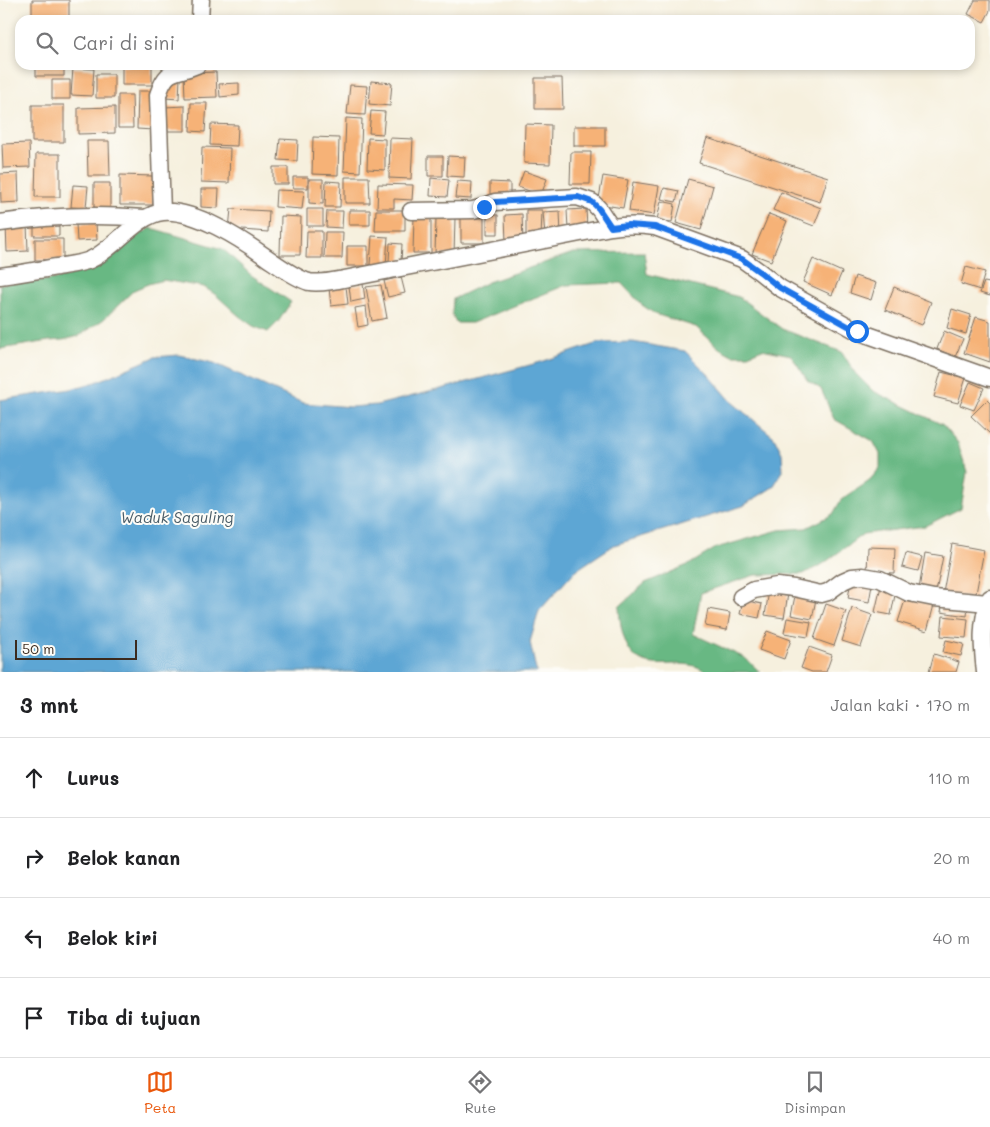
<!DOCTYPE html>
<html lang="id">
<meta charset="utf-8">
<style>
:root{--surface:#fff;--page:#f2f2f2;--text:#202124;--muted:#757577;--line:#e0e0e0;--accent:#ea580c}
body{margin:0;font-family:Mali,sans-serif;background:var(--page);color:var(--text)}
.scale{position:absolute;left:15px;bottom:12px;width:122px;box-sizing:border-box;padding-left:5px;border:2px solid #3b2a1e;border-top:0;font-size:14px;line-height:18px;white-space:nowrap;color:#3b2a1e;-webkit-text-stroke:4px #fdfcf7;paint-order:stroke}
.stop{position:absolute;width:15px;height:15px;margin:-11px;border:4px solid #1a73e8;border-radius:50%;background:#fff}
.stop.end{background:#1a73e8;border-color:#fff;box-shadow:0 1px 5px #0008}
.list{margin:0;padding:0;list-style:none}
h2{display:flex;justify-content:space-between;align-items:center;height:65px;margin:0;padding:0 20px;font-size:21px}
h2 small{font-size:16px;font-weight:400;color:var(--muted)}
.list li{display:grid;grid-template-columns:32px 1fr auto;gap:15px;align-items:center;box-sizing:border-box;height:80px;padding:0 20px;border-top:1px solid var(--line)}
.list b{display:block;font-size:19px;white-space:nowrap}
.list em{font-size:16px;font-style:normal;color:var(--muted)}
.icon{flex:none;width:28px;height:28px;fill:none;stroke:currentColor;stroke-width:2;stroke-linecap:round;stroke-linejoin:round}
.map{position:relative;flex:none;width:990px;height:672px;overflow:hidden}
.search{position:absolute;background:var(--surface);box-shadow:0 2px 8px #0003;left:15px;right:15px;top:15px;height:55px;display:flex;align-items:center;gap:12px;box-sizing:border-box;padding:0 18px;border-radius:15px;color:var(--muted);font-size:19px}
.sheet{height:385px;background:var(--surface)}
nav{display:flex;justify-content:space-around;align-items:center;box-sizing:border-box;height:70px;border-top:1px solid var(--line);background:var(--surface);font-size:14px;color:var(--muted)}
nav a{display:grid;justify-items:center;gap:2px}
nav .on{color:var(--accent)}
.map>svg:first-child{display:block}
.forest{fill:#68b883;stroke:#527150}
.water{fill:#5da6d4;stroke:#4c6879}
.building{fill:#f6b277}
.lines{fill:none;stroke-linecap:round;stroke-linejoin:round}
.street-casing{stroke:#7c6f61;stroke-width:19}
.street{stroke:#fff;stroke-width:16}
.route{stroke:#1a73e8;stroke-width:6}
.labels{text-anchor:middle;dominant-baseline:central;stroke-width:4;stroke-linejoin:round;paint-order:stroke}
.water-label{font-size:15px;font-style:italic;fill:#495c67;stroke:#fdfcf7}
</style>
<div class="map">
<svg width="990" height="672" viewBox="0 0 990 672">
<rect width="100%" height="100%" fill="#fdfcf7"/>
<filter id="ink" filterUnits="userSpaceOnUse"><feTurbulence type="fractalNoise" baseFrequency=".02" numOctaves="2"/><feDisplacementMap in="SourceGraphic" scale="10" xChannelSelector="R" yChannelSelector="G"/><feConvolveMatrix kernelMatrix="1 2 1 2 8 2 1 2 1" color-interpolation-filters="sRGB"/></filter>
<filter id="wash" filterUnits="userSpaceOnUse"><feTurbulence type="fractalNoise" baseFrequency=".0096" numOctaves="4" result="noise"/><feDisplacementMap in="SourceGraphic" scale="20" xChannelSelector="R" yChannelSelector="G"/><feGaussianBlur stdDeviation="1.12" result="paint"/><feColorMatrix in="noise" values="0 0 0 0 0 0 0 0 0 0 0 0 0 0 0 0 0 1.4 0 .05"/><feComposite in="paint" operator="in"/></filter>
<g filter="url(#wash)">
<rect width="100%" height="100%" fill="#f6f0de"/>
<path class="forest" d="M151,228L223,249L251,275L291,302L278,322L268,332L253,326L239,316L216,295L204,287L163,280L148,284L134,290L104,319L79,336L63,340L49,341L0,349V284C25,282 50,282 74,274C95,267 113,252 131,240C137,236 144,232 151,228Z
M644,252L647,274L739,297L782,329L842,352L855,373L873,391L943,425L958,443L967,472L961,508L925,526L863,534L823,564L803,574L755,575L701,593L693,634L745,658L760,672H706C698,665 687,664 677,664C666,664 653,666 642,661C624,654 620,625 619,607L645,583L690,564L716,548L779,530L806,528L820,521L833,514L841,500L868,482L880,468V454L873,441L834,419L821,389L808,381L791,355L762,349L748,355H732L719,348L696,327L655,314L642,305L621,283L566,285L472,323H456L452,314L453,299L488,282L573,253Z"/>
<path class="water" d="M633,342L685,351L708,374L733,403L774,437L782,453L783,471L773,487L743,506L614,545L575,571L539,611L530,642L536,670L538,672H0V400L71,389L96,382L155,357L179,355L214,363L303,403L351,407L377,405L445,388L541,362L598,343Z"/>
<g id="blocks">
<path class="building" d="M32,0H69V17H32Z
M975,0H990V11L984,22L968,14Z
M36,65H64V76H36Z
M122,66H152V85H122Z
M73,68L94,69L92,96L71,95Z
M216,72L217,97L185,98L184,73Z
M96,74H114V98H96Z
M166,78H180L179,99L165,98Z
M535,78H562L563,109H535Z
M52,80H70V99H52Z
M371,81L392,83L390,106L369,104Z
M239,83V95L220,97L219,84Z
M350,85L367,86L365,115L347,114Z
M138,91H154L153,130L137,129Z
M118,95H132L133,128H118Z
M191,103H207L205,132L190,131Z
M32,105H64V142H32Z
M185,106V131H165L164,107Z
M115,107V133L78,134V108Z
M371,111L385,112L383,134L369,133Z
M346,118L362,119L360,172L344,171Z
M211,124L238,125L237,146L210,145Z
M525,124L551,125L550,164L524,163Z
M574,126H605V146H574Z
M313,137L339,138L338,175L312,174Z
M368,138L385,139V170L367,169Z
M390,138L413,139L411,179L389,178Z
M707,138L828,177L820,202L699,163Z
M280,139L298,140L297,161L278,160Z
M87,141H109L110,176H88Z
M29,143L30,167L3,168L2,144Z
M202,147L230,148L229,183L201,182Z
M571,152H591L590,184H570Z
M36,154H60V197H35Z
M428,156H443V176H428Z
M448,156L465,157L464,177L447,176Z
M273,167H288V184H273Z
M524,171L547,179L541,195L518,187Z
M18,173L19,202L1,203L0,174Z
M120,175L153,176V205H120Z
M603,176L628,180L623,208L598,204Z
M293,177H308V188H293Z
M345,177H369L370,203H345Z
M431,178L449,180L447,197L430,196Z
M309,179H323V204L309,203Z
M688,179L713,186L701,230L676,223Z
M326,181L341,182L340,207H325Z
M457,181L472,182L471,199L455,198Z
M490,182L510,183V199L490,198Z
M633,182L659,186L654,215L629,211Z
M94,183H110V211H94Z
M378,184L413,185L412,200L394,199V208H377Z
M73,185L88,186L86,208L71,207Z
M664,188L679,191L676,202L661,199Z
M201,189H219L218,208L201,207Z
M276,190L304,191L302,209L275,207Z
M781,192L821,208L814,226L773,210Z
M661,201L675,204L672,222L657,220Z
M231,209L269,211L268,232L229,229Z
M307,209H323V226H307Z
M586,209L587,228L568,229L567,210Z
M349,210H370V225H349Z
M376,210H405V231H375Z
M526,210H542L541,239H526Z
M327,211H343L342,228L326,227Z
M560,211L561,235L545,236L543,212Z
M522,214L523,242L506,243L505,215Z
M769,214L787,221L771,261L752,254Z
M487,215H498V234H487Z
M281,216L301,217L300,255H280Z
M414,216H431V253H413Z
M436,218H455L454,255H435Z
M461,218H484V243H461Z
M34,222H59V236H34Z
M96,223L97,240L77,241L76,224Z
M27,224L28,251L7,252L6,225Z
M307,231H322V258H306Z
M325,232H343L342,258H324Z
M372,236L388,237L386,266L370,265Z
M35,239H63V260H35Z
M390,243L402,244L401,262L389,261Z
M347,246H368V266H347Z
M813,259L842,272L832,295L803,282Z
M966,267L985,272L980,290L961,284Z
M855,276L876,283L871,300L850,293Z
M401,277L405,293L388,297L384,281Z
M984,282L990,283V296L980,293Z
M363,284L365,299L351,302L349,286Z
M381,285L387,318L372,321L366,287Z
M346,286L348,304L331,306L329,288Z
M894,287L931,302L922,325L885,310Z
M366,306L368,325L358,327L355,308Z
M952,309L971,315L966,334L947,328Z
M976,317L990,321V362L964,353Z
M944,331L963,339L955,357L937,349Z
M941,372L966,378L958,403L934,397Z
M970,382L984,388L974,410L960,405Z
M987,400L990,403V434L971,416Z
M952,544L984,550L975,599L943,593Z
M868,547L895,548L894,573L867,572Z
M906,553L922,557L918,571L902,567Z
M925,553L943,556L936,592L919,589Z
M851,581L872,585L869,602L848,598Z
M881,586L896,590L891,615L875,612Z
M769,591L788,594L784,618L765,615Z
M795,596L816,599L812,619L791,615Z
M906,597L934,605L927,631L898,622Z
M743,600L762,604L759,618L740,614Z
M943,601L968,605L967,616L941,612Z
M826,604L846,611L834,646L814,639Z
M852,608L872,615L861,647L842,641Z
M708,609L730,613L727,630L705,626Z
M943,616L968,619L966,638L941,636Z
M787,618L811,622L808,637L784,633Z
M767,631L791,640L784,659L759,650Z
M946,640L964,644L961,656L943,652Z
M809,647L832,655L826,672H812L801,668Z
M934,654L959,662L956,672H929Z"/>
</g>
</g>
<g filter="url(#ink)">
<use href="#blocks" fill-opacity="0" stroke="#7c6f61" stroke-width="1"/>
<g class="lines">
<g class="street-casing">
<path id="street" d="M200,20L201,0
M411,211L473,210L484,207L495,202L577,197L592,202L599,209L611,227
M162,212L158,95C167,67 174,75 197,65
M0,223C47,216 96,214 144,218
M0,276C19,274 38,270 57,267C67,265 80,264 90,260C115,249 136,215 163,212C194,209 241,239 266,257C278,265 295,278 309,282C319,284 330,281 339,280L611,227C626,225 640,225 655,227L742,259L760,272L780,288L857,331L990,378
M741,597L754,590L777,586L794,588L821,594L828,592L843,581L852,577L863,576L880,579L909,593L934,598L988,603
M985,672C982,645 980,623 990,598"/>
</g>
<use href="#street" class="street"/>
</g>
</g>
<g class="lines" filter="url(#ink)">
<path class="route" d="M484,207L495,202L578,197L592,202L599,209L611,227L628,225L655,227L742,259L760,272L780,288L857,331"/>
</g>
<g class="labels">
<g class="water-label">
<text x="177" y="517">Waduk Saguling</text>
</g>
</g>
</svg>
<div class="scale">50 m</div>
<div class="stop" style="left:857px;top:331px"></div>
<div class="stop end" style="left:484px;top:207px"></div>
<div class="search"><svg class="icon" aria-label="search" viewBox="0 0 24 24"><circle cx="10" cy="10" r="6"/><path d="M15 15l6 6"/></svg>Cari di sini</div>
</div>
<section class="sheet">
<h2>3 mnt<small>Jalan kaki · 170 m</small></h2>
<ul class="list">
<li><svg class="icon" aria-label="ahead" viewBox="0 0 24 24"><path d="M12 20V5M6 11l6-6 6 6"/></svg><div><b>Lurus</b></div><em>110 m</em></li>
<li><svg class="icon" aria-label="right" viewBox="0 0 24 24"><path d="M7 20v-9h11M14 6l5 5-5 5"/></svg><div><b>Belok kanan</b></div><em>20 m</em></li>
<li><svg class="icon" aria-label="left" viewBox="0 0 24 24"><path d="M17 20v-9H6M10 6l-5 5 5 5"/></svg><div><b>Belok kiri</b></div><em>40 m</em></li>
<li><svg class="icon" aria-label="arrive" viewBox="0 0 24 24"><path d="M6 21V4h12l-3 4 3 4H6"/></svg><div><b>Tiba di tujuan</b></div></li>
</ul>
</section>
<nav>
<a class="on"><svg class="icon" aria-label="map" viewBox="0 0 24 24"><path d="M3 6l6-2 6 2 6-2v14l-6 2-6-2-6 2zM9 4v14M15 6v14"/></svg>Peta</a>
<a><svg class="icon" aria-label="directions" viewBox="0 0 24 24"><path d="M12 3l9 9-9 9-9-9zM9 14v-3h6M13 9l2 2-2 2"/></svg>Rute</a>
<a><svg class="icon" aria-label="saved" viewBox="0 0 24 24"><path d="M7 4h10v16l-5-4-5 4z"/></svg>Disimpan</a>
</nav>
